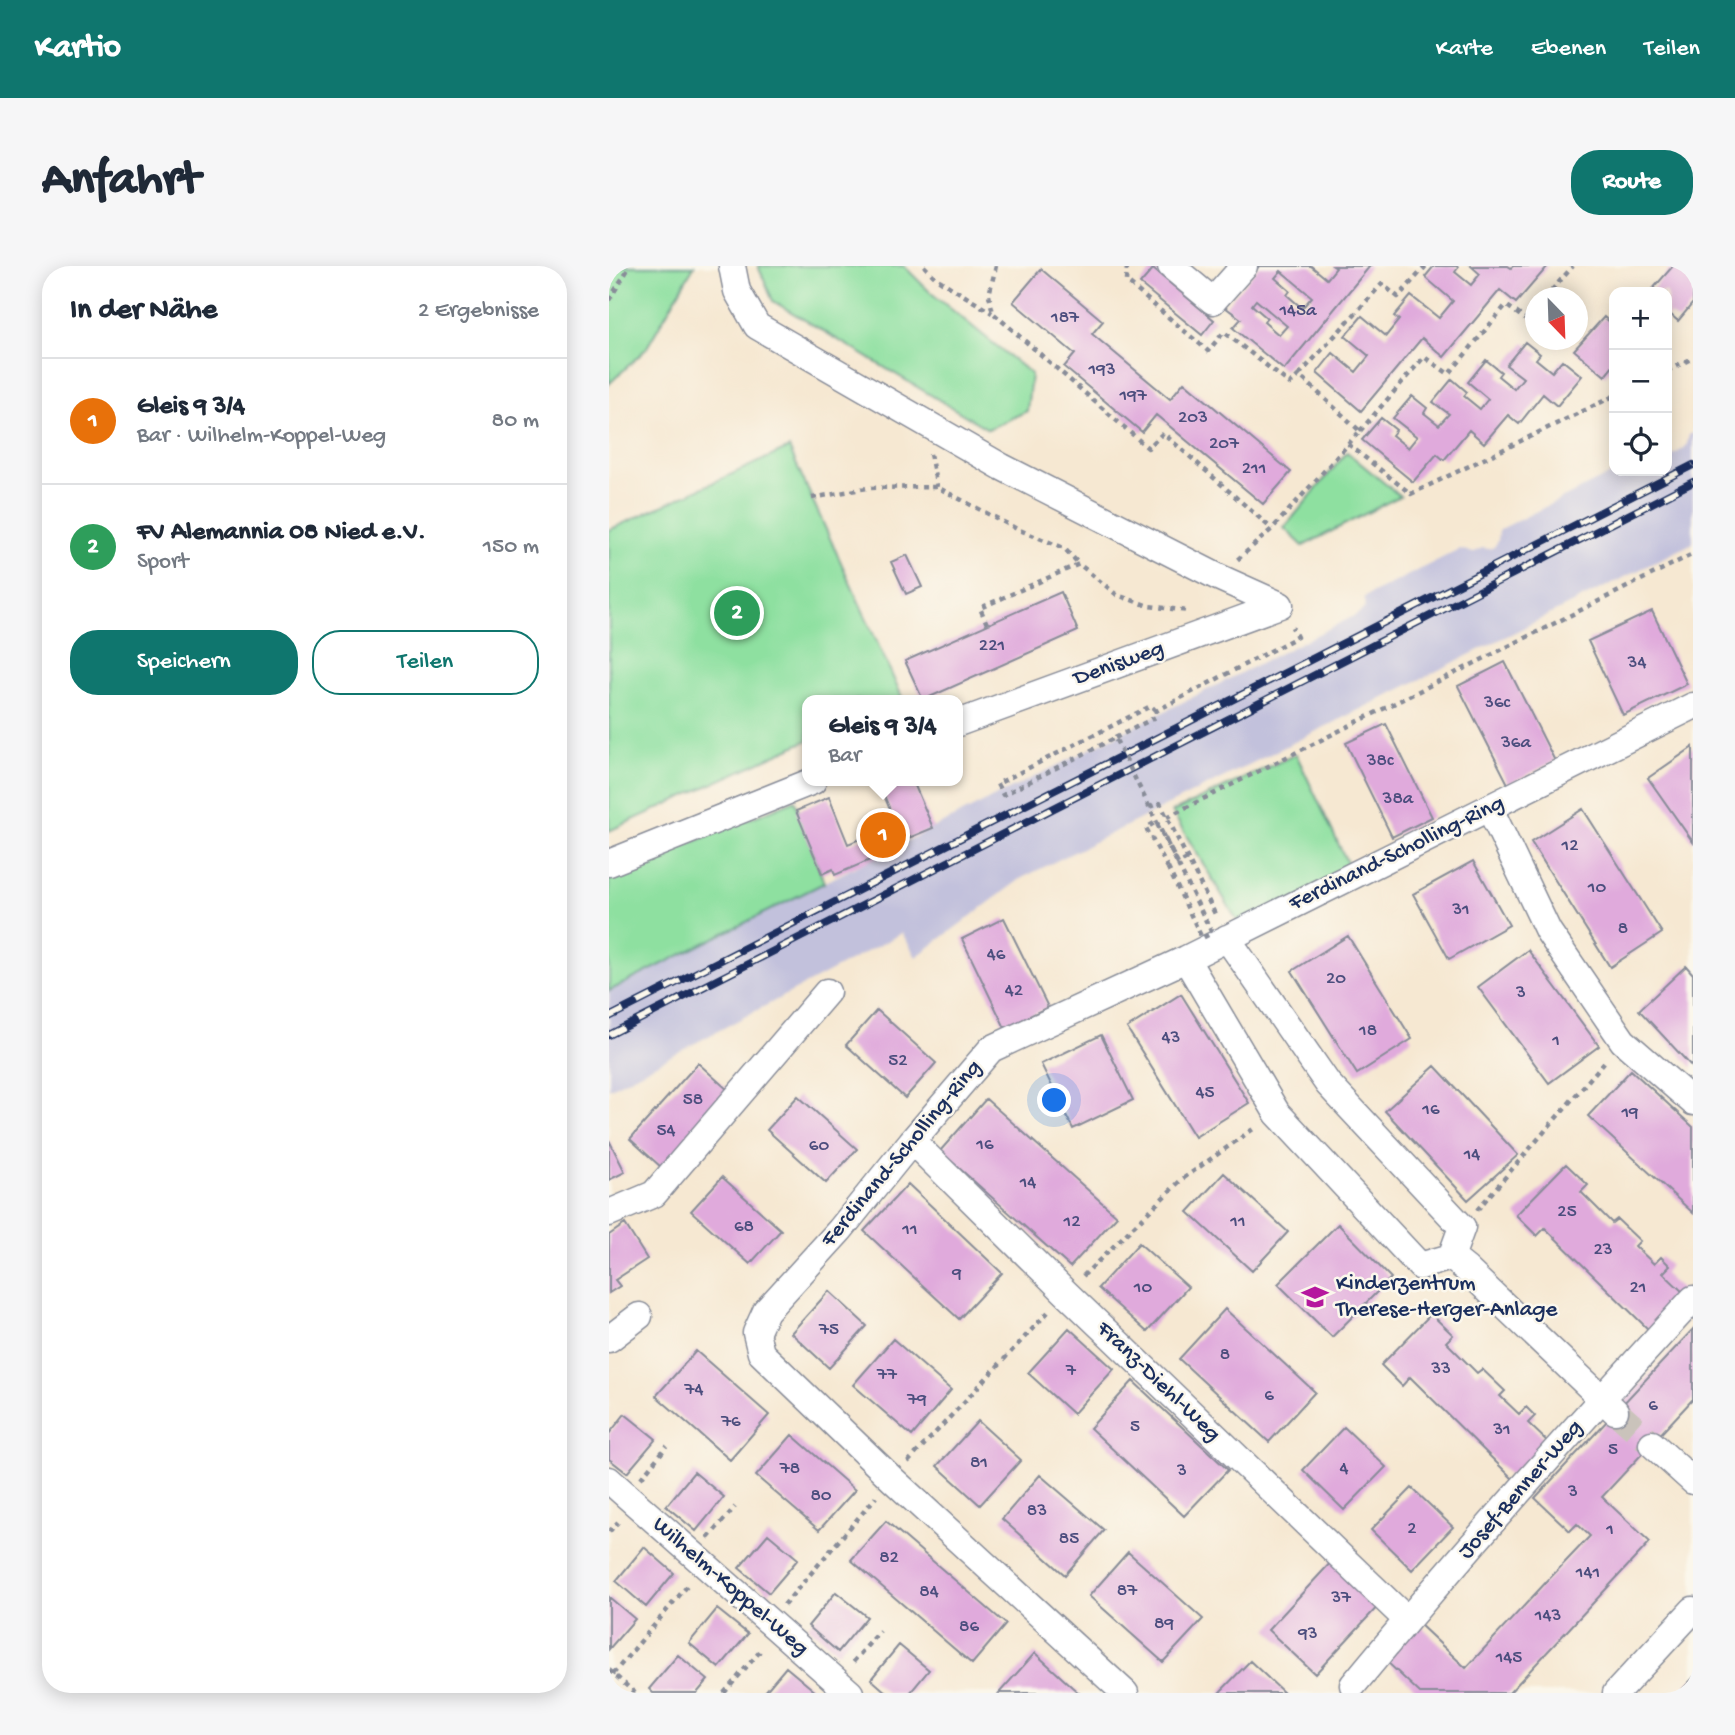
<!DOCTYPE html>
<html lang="de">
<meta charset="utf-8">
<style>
:root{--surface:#fff;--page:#f6f6f7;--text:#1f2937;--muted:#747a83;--line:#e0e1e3;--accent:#0f766e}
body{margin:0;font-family:"Gochi Hand",sans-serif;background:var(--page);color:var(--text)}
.controls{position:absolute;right:21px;top:21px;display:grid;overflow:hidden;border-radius:14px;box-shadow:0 4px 18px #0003}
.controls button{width:63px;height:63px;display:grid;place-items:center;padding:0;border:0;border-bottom:2px solid var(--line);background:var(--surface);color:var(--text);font:35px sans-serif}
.compass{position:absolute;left:916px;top:21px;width:63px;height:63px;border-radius:50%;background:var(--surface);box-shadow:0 4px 18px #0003;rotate:157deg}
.you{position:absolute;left:446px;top:835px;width:24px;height:24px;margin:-18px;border:5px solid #fff;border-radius:50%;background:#1a73e8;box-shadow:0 0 0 10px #1a73e833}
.badge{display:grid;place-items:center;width:46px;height:46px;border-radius:50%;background:var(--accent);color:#fff;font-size:23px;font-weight:700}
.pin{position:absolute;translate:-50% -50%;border:4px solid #fff;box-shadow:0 2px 7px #0006}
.popup{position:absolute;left:193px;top:429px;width:161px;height:91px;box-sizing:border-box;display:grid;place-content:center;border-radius:14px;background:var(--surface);filter:drop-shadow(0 2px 5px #0005);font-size:23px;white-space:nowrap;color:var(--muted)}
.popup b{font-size:26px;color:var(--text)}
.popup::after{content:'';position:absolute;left:50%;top:100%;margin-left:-14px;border:14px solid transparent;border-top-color:var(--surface)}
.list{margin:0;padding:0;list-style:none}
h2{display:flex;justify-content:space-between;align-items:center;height:91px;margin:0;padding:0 28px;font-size:30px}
h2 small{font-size:23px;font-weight:400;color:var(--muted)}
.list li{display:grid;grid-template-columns:46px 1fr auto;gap:21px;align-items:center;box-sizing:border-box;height:126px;padding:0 28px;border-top:2px solid var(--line)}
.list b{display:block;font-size:26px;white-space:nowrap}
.list p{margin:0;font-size:23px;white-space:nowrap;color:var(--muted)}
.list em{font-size:23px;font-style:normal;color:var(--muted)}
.actions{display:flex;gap:14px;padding:21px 28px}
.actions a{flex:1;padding:16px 0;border:2px solid var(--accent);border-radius:28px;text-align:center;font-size:24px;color:var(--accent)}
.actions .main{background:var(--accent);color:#fff}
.icon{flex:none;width:38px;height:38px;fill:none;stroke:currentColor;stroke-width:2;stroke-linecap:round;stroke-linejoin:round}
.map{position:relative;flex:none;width:1084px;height:1427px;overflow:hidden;border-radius:28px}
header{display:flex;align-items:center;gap:42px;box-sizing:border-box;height:98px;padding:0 35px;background:var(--accent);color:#fff}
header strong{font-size:33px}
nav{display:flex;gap:38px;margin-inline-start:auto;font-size:24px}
.intro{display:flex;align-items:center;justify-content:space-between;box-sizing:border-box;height:168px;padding:0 42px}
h1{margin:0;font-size:49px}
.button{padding:18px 32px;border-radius:28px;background:var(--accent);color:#fff;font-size:24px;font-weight:700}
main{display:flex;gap:42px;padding:0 42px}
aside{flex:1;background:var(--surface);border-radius:28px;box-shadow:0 4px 18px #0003}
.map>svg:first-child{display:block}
.industrial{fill:#c2c1dc}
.green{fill:#8ee0a0;stroke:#54887f;stroke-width:2}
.building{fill:#e0aadc;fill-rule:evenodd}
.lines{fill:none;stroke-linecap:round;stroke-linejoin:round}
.minor-tunnel{stroke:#cac3bb;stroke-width:26;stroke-dasharray:26 13;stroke-linecap:butt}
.minor-casing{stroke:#888c98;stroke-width:29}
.path{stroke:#888c98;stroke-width:4.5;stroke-dasharray:5 5;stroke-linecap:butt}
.minor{stroke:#fff;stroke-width:26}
.rail-casing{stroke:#1b2f5e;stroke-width:8}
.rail{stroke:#fbf7ec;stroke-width:5;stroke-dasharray:16;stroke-linecap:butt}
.path-bridge{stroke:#888c98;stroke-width:4.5;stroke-dasharray:5 5;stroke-linecap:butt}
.labels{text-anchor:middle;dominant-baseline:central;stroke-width:5;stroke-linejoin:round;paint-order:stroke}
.number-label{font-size:19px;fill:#4c4e7e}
.street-label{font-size:23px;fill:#1b2f5e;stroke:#fbf7ec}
.poi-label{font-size:23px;fill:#1b2f5e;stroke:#fbf7ec;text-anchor:start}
</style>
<header>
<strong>Kartio</strong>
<nav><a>Karte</a><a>Ebenen</a><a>Teilen</a></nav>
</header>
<div class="intro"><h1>Anfahrt</h1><a class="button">Route</a></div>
<main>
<aside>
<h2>In der Nähe<small>2 Ergebnisse</small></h2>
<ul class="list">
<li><span class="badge" style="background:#e8710a">1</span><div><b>Gleis 9 3/4</b><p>Bar · Wilhelm-Koppel-Weg</p></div><em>80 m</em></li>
<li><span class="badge" style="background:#2e9e5b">2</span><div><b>FV Alemannia 08 Nied e.V.</b><p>Sport</p></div><em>150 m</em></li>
</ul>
<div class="actions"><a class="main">Speichern</a><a>Teilen</a></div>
</aside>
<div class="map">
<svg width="1084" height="1427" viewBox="0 0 1084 1427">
<rect width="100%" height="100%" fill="#fbf7ec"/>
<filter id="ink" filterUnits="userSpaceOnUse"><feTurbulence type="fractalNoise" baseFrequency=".0143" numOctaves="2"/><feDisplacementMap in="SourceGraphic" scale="14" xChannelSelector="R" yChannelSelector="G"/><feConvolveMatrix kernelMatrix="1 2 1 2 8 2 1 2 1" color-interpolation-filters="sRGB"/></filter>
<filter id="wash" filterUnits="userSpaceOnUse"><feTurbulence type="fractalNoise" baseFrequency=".00686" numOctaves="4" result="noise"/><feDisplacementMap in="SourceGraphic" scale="28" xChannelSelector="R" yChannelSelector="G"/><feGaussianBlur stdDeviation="1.57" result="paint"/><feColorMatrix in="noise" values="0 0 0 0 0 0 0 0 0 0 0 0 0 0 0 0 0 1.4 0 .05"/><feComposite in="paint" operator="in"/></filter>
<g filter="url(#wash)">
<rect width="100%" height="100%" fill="#f6e8d2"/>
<path class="industrial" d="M1084,167V277L413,612L307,691L293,667L0,823V725L747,349L755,343L756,338L754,332L851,283L864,287L873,282L880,283L885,281L889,275L890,264L1008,205H1058V192L1071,185L1078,178L1080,169Z"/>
<path class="green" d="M0,0H85L37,83L0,118Z
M149,0H295L321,26L422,108L418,145L379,163L164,35Z
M180,182L293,431L287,434H199V474L0,565V264Z
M738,186L791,230L694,280L675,262Z
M687,488L744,609L634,664L563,546Z
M186,534L215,617L0,725V611Z"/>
<g id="blocks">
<path class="building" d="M650,0H702L718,13L727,2L724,0H761L675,104L624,62L632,53L616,41ZM672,5L703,31L693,42L678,29L681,25L666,12ZM647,34L678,60L670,69L655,56L658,52L643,39Z
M825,0H848L849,2L846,6L862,19L871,8L862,0H899L902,2L904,0H939L907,37L891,24L835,91L813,72L752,145L708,107L724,87L747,106L760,90L736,70L753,50L777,70L790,54L785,50L802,30L830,52L844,35L816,11Z
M1064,0H1084V37L1069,55L1061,48L1058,52V26H1041Z
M432,3L494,55L483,68L561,133L575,116L682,206L654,238L547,149L533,166L455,101L466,88L404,36Z
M544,3L605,54L593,69L531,18Z
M995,51L1002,57L1005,53V99L996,110L965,84Z
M916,76L931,88L927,93L943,106L953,94L973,110L948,140L934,128L910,158L899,149L875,177L860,164L835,194L828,188L804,216L753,174L772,152L787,164L783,169L799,182L808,171L784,152L803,130L818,142L815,147L830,159L840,148L824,136L843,113L858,126L855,130L871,143L879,133L859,116L877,94L892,106L889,110L905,123L914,112L897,99Z
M298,289L313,321L297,328L282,296Z
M452,326L469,365L314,434L296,395Z
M1043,345L1078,418L1014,449L979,375Z
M896,396L946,495L899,518L849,420Z
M777,458L823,551L783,571L737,477Z
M1084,481V576L1039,512Z
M269,515H304L324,562L285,578L287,583L226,609L224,603L213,608L187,545L220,531L239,578L287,558Z
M974,543L1053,667L1001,701L922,576Z
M864,595L900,659L840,693L804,628Z
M395,652L439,741L396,762L353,673Z
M739,670L803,773L748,808L683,705Z
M919,684L990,780L940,817L869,721Z
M1077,700L1084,708V802L1030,744Z
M572,728L640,837L586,871L518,762Z
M268,744L327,797L296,832L237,779Z
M492,769L524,834L464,863L432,798Z
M89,797L120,825L52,901L21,873Z
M826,800L909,889L859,934L776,845Z
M1022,804L1084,861V947L979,850Z
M189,830L248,883L217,917L158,864Z
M377,833L508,950L461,1001L331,885Z
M0,874L16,906L0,914Z
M957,898L979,919L972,926L1003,957L1008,953L1031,975L1026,980L1045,998L1052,991L1061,1000L1054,1007L1077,1029L1041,1065L936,962L928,970L907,949Z
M615,907L679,966L643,1005L579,946Z
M113,911L172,964L141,998L82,945Z
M299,918L393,1007L350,1053L255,965Z
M16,958L38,993L6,1014L11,1020L0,1027V969Z
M729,958L782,1012L723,1071L669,1018Z
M530,977L579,1021L538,1066L489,1022Z
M220,1025L258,1060L220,1102L182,1067Z
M616,1043L706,1126L660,1176L570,1093Z
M822,1048L844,1069L837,1076L868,1107L873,1103L896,1125L891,1130L910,1148L917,1141L926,1150L919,1157L942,1179L906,1215L801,1111L793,1120L772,1099Z
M460,1062L505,1103L464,1148L419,1107Z
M1084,1063V1133L993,1231L1041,1276L900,1427H811L776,1394L810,1358L857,1402L941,1312L981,1270L968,1258L961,1265L926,1232Z
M284,1073L342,1124L303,1170L244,1119Z
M87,1085L160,1149L121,1194L47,1130Z
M524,1115L619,1204L575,1250L481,1162Z
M16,1148L47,1173L18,1207L0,1193V1168Z
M369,1155L412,1194L371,1239L328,1200Z
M735,1161L777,1201L735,1244L694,1204Z
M183,1169L246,1224L210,1264L147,1210Z
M85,1206L115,1231L87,1265L57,1240Z
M431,1209L495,1264L456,1309L393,1253Z
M803,1222L844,1261L803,1304L762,1264Z
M277,1255L397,1358L363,1398L242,1294Z
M159,1268L189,1293L160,1327L130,1302Z
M35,1281L65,1307L37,1341L7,1315Z
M519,1286L594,1353L554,1396L480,1330Z
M725,1293L772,1337L706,1408L659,1364Z
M227,1326L258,1351L229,1386L199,1360Z
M0,1331L26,1353L0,1383Z
M108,1343L139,1368L110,1402L80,1377Z
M290,1379L320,1404L301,1427H278L262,1413Z
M426,1387L463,1421L470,1427H390Z
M69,1389L99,1414L88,1427H44L40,1423Z
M641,1395L675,1427H610Z
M177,1401L208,1427H155Z
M1084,1412V1427H1070Z"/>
</g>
</g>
<g filter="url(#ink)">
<use href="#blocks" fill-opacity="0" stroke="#888c98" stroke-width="2"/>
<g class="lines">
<path class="minor-tunnel" d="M1006,1145L1043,1178"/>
<g class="minor-casing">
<path id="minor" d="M123,0L128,25L148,60L393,201L609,311L671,339
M562,0L604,35L635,0
M349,457L671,339
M881,543L939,665L1014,775L1084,836
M0,597L204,515
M618,672L719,818L853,961L842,991
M577,693L668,847L811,1000L842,991
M303,875L457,1027L798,1354
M0,947L45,928L218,726
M842,991L857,1003L1006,1145
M0,1073L30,1050
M1043,1178L1084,1215
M0,1214L241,1427
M744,1419C853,1287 968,1159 1084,1033
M516,1427L283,1213L152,1087L147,1067L157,1045L231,964L303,875L382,783L577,693L1084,440
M1007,1427L1084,1344"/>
</g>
<path class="path" d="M315,0L327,12L383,47
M387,0L380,29L384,47L539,182L554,167L663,263
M518,0L517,15L599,85L615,66L681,118L690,109L751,165L663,263L628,294
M936,32L964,0
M0,34L21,0
M1058,105L1084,92
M690,109L773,18L789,31L817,0
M751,165L815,91L840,108L897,39L916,53L926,42
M739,178L802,228L1005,130
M321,188L328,221
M203,232L258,222L328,221L408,263L455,282L470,298
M378,358L371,342L470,298L508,329L540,340L579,345
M506,472L547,451V445L688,371L683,361
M540,541L551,537L608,652
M558,551L1084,288
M559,602L537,562L547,556L569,598L578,593
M868,944L997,794
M474,1010L572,914L647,861
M299,1196L441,1044
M32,1212L58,1180
M0,1266L9,1256
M99,1272L126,1241
M175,1339L267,1231
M244,1396L271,1365
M0,1404L26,1427
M4,1408L80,1318
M115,1427L153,1383"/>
<use href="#minor" class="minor"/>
<g class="rail-casing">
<path id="rail" d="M0,751L1084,199
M0,769L1084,216"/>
</g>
<use href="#rail" class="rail"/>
<path class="path-bridge" d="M547,445L542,440L388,518L394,529L506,472L603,667L593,672L559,602"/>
</g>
</g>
<defs>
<g id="school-bare" transform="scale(2.1)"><path d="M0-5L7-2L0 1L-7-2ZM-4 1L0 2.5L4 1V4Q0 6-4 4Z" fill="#b5179e" stroke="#fbf7ec" stroke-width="2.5" paint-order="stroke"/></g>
</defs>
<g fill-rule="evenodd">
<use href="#school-bare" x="706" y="1031"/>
</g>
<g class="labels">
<g class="number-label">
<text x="689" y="45">145a</text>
<text x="456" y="52">187</text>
<text x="493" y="104">193</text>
<text x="524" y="130">197</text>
<text x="584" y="152">203</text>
<text x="615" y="178">207</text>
<text x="645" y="203">211</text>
<text x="383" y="380">221</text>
<text x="1028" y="397">34</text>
<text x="888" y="437">36c</text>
<text x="907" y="477">36a</text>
<text x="771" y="495">38c</text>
<text x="789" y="533">38a</text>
<text x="961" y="580">12</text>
<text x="988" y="622">10</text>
<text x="852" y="644">31</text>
<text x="1014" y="663">8</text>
<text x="387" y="689">46</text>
<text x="727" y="713">20</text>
<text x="405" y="725">42</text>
<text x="912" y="727">3</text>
<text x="759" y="765">18</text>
<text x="562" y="772">43</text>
<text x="947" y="775">1</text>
<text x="289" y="795">52</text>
<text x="596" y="827">45</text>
<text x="84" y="834">58</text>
<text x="822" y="844">16</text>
<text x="1021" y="847">19</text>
<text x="57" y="865">54</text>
<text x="376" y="879">16</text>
<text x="210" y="880">60</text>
<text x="863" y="889">14</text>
<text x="419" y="917">14</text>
<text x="958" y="946">25</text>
<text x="463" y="956">12</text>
<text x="629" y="956">11</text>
<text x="135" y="961">68</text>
<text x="301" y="964">11</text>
<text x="994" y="984">23</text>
<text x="348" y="1008">9</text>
<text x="534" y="1022">10</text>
<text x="1029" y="1022">21</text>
<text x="220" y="1064">75</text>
<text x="616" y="1089">8</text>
<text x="832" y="1103">33</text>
<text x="462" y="1105">7</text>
<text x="278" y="1109">77</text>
<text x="85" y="1124">74</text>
<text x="660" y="1130">6</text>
<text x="308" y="1134">79</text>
<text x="1044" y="1140">6</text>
<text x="122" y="1156">76</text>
<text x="526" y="1161">5</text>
<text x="893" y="1164">31</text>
<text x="1004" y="1184">5</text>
<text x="370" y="1197">81</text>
<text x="181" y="1203">78</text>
<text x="735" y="1203">4</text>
<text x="573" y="1205">3</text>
<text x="964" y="1226">3</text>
<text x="212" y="1230">80</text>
<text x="428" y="1245">83</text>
<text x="803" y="1263">2</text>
<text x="1001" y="1264">1</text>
<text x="460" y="1273">85</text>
<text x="280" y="1292">82</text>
<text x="979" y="1307">141</text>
<text x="518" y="1325">87</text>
<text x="320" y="1326">84</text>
<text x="732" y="1332">37</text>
<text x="939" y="1350">143</text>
<text x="555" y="1358">89</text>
<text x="360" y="1361">86</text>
<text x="699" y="1368">93</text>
<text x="900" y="1392">145</text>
</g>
<g class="street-label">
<text transform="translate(510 398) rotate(-20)">Denisweg</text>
<text transform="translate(788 588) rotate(-26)">Ferdinand-Scholling-Ring</text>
<text transform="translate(293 888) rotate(-50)">Ferdinand-Scholling-Ring</text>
<text transform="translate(549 1116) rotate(44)">Franz-Diehl-Weg</text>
<text transform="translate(912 1224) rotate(-49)">Josef-Benner-Weg</text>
<text transform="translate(121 1321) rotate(41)">Wilhelm-Koppel-Weg</text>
</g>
<g class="poi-label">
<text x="727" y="1018">Kinderzentrum<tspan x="727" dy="26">Therese-Herger-Anlage</tspan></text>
</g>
</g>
</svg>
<div class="controls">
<button>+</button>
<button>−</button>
<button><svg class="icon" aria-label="locate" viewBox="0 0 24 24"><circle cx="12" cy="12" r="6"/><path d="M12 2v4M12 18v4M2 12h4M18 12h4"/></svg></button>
</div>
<svg class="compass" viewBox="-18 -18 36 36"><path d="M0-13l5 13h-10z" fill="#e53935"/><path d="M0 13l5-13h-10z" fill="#747a83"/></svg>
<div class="you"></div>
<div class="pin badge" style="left:274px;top:569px;background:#e8710a">1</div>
<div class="popup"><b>Gleis 9 3/4</b>Bar</div>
<div class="pin badge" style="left:128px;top:347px;background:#2e9e5b">2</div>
</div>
</main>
